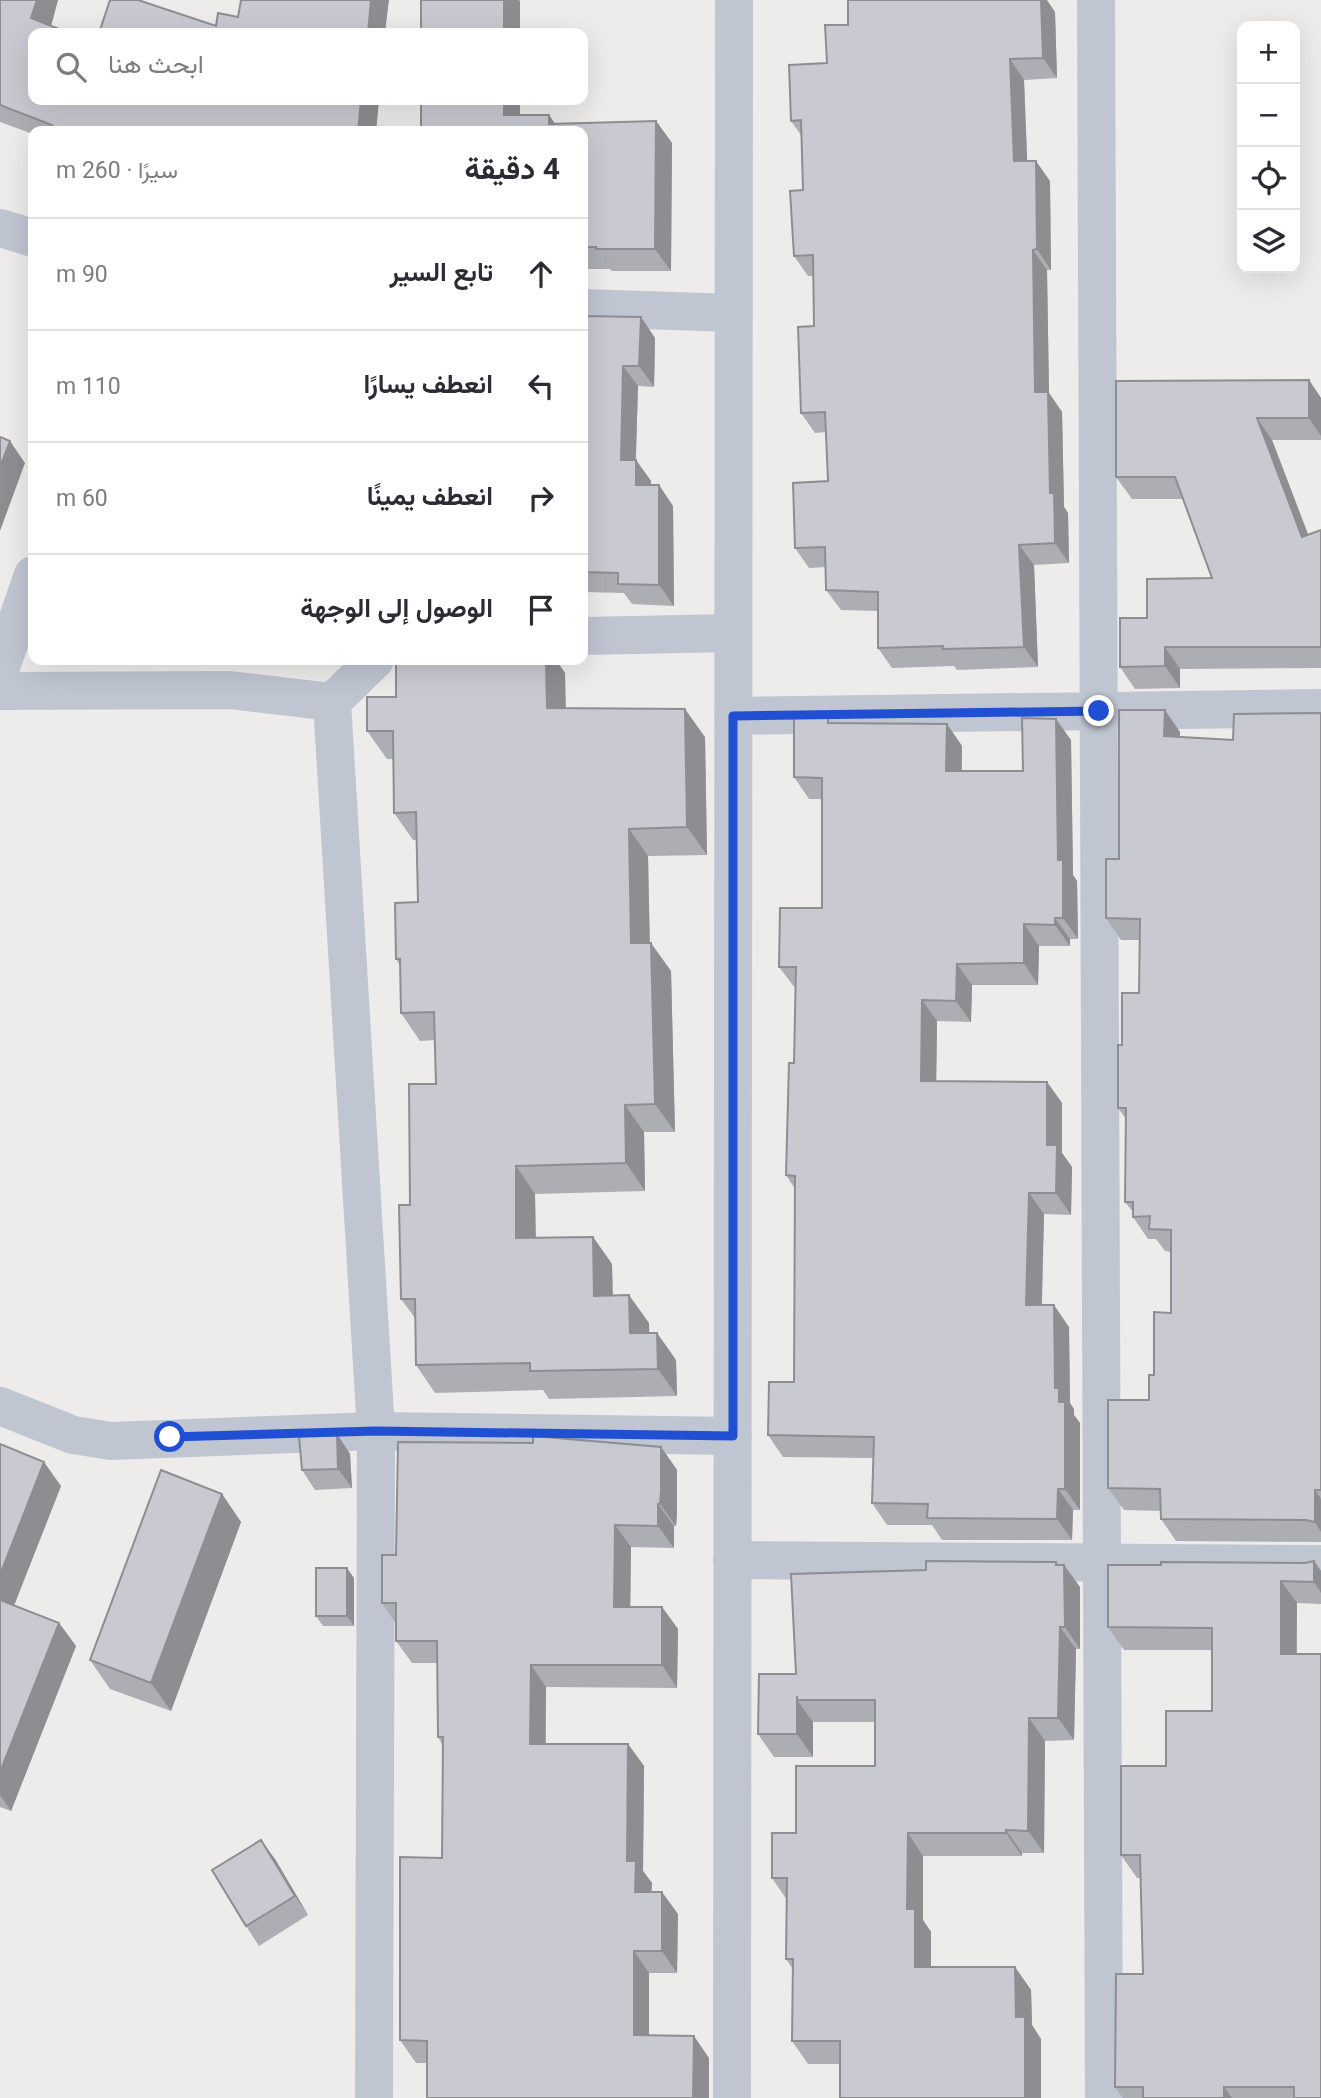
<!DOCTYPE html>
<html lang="ar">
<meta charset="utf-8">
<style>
:root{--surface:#fff;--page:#f2f2f3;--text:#2b2b33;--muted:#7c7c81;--line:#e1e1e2}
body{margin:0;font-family:Roboto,Vazirmatn,sans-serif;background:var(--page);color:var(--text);direction:rtl}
.controls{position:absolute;right:21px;top:21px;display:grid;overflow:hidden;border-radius:14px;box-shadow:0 7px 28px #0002}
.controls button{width:63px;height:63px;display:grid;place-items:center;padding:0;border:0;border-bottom:2px solid var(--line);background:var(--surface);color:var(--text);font:35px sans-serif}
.stop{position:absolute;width:21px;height:21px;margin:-16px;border:5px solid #204fd4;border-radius:50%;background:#fff}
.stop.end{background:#204fd4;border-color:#fff;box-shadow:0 2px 7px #0008}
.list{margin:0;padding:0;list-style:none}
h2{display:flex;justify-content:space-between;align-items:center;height:91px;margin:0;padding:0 28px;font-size:30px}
h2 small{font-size:23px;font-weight:400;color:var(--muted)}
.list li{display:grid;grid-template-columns:46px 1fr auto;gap:21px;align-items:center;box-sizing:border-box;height:112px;padding:0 28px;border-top:2px solid var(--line)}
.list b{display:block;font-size:26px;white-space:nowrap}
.list em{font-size:23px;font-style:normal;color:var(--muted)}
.icon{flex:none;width:38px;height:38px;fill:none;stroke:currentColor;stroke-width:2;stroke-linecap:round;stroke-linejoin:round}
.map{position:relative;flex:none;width:1321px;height:2098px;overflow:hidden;direction:ltr}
.search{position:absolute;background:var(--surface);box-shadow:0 7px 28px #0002;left:28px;top:28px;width:560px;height:77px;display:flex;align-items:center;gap:18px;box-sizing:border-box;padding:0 24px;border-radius:14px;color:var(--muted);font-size:26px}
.panel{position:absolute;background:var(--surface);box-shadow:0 7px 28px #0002;left:28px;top:126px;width:560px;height:539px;border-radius:14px;direction:rtl}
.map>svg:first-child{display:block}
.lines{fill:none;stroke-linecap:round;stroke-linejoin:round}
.minor{stroke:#bfc5d1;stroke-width:38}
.wall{fill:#adadb4}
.shaded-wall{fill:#8d8d92}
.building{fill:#c9c9d1;stroke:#8d8d92;stroke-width:2}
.route{stroke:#204fd4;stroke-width:9}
</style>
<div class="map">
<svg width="1321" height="2098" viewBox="0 0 1321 2098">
<rect width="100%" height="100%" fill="#eeeceb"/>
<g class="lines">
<path class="minor" d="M1096,0L1104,2098
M0,228L33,238
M583,308L733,313
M583,636L733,633
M0,670L33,575
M0,691L230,690L332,702L375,660
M332,702L376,1431L374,2098
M733,716L1321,708
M0,1406L73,1435L111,1441L376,1431L733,1436
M732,1560L1321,1564
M732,2098L734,0"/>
</g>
<path class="wall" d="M0,0H58L51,26L33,33L379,100L376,131H33V134L0,122Z
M1055,12L1057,78L1024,80L1027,161L1050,181L1051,270H1047L1049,393L1062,412L1064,507L1068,513L1069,563L1034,565L1038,667L957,670L954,666L892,668L878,648V611L841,610L826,590V567L809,568L795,548L828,481L826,432L815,433L801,413L814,326L813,276H808L794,256L803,190L801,135L791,121L827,63L848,25Z
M421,100H520V115H549L555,124L656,121L672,143L671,271H612L610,269H583V131Z
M583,316L641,317L655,338L654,387L638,386L636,460L651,481V485H659L673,506L674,606L632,604L624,593L583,592Z
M1309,380L1321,398V440H1272L1308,534L1321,530V668L1180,669V688L1135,689L1120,667L1147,618L1212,578L1183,499H1132L1116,477Z
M396,660H556L565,673L566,709L705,737L707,855L648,856L650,943L671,971L675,1132H644L645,1191L535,1194L536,1238L593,1237L612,1264L613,1296L649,1323V1333H657L676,1360L677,1396L549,1399L543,1390L435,1393L416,1365L415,1318L401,1299L410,1205L436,1084L435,1040L420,1041L401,1013L400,965L396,959L418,902L416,840H413L394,813L393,759H387L367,731L396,697Z
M1321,713V1542L1176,1541L1161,1519V1511L1124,1510L1108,1488L1149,1400L1154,1375L1171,1313V1252L1165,1251L1156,1239H1148L1133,1217V1212L1125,1202L1126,1119L1118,1108L1122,1045L1139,993L1140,940H1121L1106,918L1119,859L1180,732V737L1233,740Z
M832,723L947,724L962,746V771H1023L1071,740L1073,875L1077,881L1078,939H1070V946H1039L1038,985H972L971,1022L937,1021L936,1081L1047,1082L1062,1103V1153L1072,1167L1071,1215L1044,1214L1042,1305L1069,1327L1070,1403L1074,1409V1415L1080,1423V1510H1073L1072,1540H942L932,1525H887L872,1503L874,1458L783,1457L768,1435L794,1382L795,1189L786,1175L794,1063L795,988L779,967L822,908V799H809L794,777Z
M337,1434L350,1454L352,1488L315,1490L302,1470Z
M0,1444L61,1486L14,1605L59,1623L76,1646L11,1811L0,1807Z
M661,1447L677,1470V1514L676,1526H674V1548L631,1547L630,1607H662L678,1629L677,1688L546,1687V1744H628L644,1766L643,1871L652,1883L651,1892L678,1914L677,1973H649V2035L709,2058V2098H427V2063H416L400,2040L442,1858L443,1746L438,1737L437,1663H412L396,1641V1624L382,1603L396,1555Z
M222,1494L241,1522L171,1711L110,1689L90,1660Z
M1314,1561L1321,1571V1604L1297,1603V1654L1321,2098H1123L1115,2087L1143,1974L1140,1878H1137L1121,1855L1166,1766L1212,1711V1650H1124L1108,1627L1161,1565L1305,1563Z
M1058,1565L1080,1587V1649H1076L1074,1740L1045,1741L1044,1853H1022V1856H923V1920L931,1932V1967H1015L1031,1990L1032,2025L1041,2039L840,2064H808L792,2041L793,1969L786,1959L787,1900L772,1878L796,1833L875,1766V1722H813V1757H774L758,1734L796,1674Z
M354,1578V1626H323L316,1616Z
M275,1859L308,1915L259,1946L246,1926Z"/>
<path class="shaded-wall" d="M37,0H58L49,33L31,18Z
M371,0H389L385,33H368Z
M504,0H519L520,1V33H504Z
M1041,0H1047L1055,12L1057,78L1043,58Z
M1010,59L1024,80L1028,181L1014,161Z
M361,100H379L376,131H358Z
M504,100H520V131L504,115Z
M549,115L560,131L549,124Z
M656,121L672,143L671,271L655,249Z
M1036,161L1050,181L1051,270L1037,249Z
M1033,250L1047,270L1049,393L1062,412L1064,507L1068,513L1069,563L1055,543L1050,493L1035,392Z
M641,317L655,338L654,387L639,366Z
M623,366L638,386L635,480L621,460Z
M1309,380L1321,398V436L1309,418Z
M1257,418L1272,440L1317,558L1302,537Z
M10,441L25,463L0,531V467Z
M636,460L651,481L650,505L636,485Z
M659,485L673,506L674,606L659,585Z
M1019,545L1034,565L1038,667L1024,647Z
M1165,647L1180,669V688L1165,666Z
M546,660H556L565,673L566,736L547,708Z
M685,709L705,737L707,855L687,827Z
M1165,710L1180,732V758L1164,736Z
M1056,719L1071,740L1073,875L1077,881L1078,939L1063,918L1058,860Z
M947,724L962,746L961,792L946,771Z
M629,829L648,856L650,971L631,943Z
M1055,918L1070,939V946L1055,925Z
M1024,924L1039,946L1038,985L1024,963Z
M651,943L671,971L675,1132L655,1104Z
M957,964L972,985L971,1022L956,1001Z
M922,1000L937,1021L936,1102L921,1081Z
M1047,1082L1062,1103V1153L1072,1167L1071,1215L1056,1193L1047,1145Z
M625,1105L644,1132L645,1191L626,1163Z
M516,1166L535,1194L536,1266L516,1238Z
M1029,1193L1044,1214L1041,1326L1026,1305Z
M593,1237L612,1264L613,1324L594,1296Z
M629,1295L649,1323L650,1360L630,1333Z
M1054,1305L1069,1327L1070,1403L1074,1409V1415L1080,1423V1510L1065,1489L1059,1402L1055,1388Z
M657,1333L676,1360L677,1396L658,1369Z
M337,1434L350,1454L352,1488L338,1469Z
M661,1447L677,1470V1514L676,1526L660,1504Z
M44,1462L61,1486L8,1621L0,1609V1575Z
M1058,1489L1073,1510L1072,1540L1057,1519Z
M1315,1490L1321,1499V1532L1315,1522Z
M222,1494L241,1522L171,1711L151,1683Z
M658,1504L674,1526V1548L658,1526Z
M615,1525L631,1547L630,1629L614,1607Z
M1314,1561L1321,1571V1593L1314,1582Z
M1056,1562L1064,1574V1565L1080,1587V1649L1065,1627Z
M347,1568L354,1578V1626L347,1616Z
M1281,1581L1297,1603L1296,1676L1281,1654Z
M662,1607L678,1629L677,1688L662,1665Z
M59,1623L76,1646L11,1811L0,1795V1772Z
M1060,1627L1076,1649L1074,1740L1058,1718Z
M531,1665L546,1687L545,1766L530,1744Z
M797,1700L813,1722V1757L797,1734Z
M1029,1718L1045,1741L1044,1853L1028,1831Z
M628,1744L644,1766L643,1871L652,1883L650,1914L635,1892L627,1861Z
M1006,1830L1022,1853V1856L1006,1833Z
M908,1833L923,1856V1920L931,1932V1990L915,1967L907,1909Z
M261,1840L275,1859L308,1915L295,1896Z
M662,1892L678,1914L677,1973L662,1951Z
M634,1951L649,1973V2058L634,2035Z
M1015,1967L1031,1990L1032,2025L1041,2039V2098H1025L1016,2017Z
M694,2036L709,2058V2098H693Z
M1224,2087L1232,2098H1224Z"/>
<path class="building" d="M0,0H37L31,18L69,33H33V100H361L358,131H50L52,125L0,105Z
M110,0H138L216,26L218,13L238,17L241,0H371L368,33H99Z
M421,0H504V33H421Z
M848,0H1041L1043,58L1010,59L1014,161H1036L1037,249L1033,250L1035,392H1048L1050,493H1054L1055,543L1019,545L1024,647L943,649V646L878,648V592L826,590L825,547L795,548L793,483L828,481L825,412L801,413L798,327L814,326L813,255L794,256L790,191L803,190L801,120L791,121L789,65L827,63L825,25H848Z
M421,100H504V115H549V124L656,121L655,249H596V247H583V131H421Z
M583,316L641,317L639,366H623L621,460H636V485H659V585L618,584V573L583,572Z
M1309,380V418H1257L1302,537L1321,530V647H1165V666L1120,667V618H1147V579L1212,578L1175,477H1116V381Z
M0,437L10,441L0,467Z
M396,660H546L547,708L685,709L687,827L629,829L631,943H651L655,1104L625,1105L626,1163L516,1166V1238L593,1237L594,1296L629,1295L630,1333H657L658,1369L530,1371V1363L416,1365L415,1299H401L399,1205H410L409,1084H436L434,1012L401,1013L400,959H396L395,903L418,902L416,812L394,813L393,731H367V697H396Z
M1119,710H1165L1164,736L1233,740L1234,714L1321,713V1490H1315V1522L1306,1520L1161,1519L1160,1489L1108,1488V1400H1149V1375H1154V1312L1171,1313V1230L1149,1229L1150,1216L1133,1217V1202H1125L1126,1108H1118V1045H1122V993H1139L1140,919L1106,918V859H1119Z
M794,717H828V723L947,724L946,771H1023L1022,718L1056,719L1058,860H1063V918H1055V925L1024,924V963L957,964L956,1001L922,1000L921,1081L1047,1082V1145H1057L1056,1193H1029L1026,1305H1054L1055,1388H1059V1402H1065V1489H1058L1057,1519L927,1518L928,1504L872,1503L874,1437L768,1435L769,1382H794L795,1176L786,1175L789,1063H794L796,967H779L780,908H822V778L794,777Z
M337,1434L338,1469L302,1470L299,1436Z
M533,1436L661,1447V1492L660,1504H658V1526L615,1525L614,1607H662V1665H531L530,1744H628L627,1861H636L635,1892H662V1951H634V2035L694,2036L693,2098H427V2041L400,2040V1857L442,1858L443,1737H438L437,1641H396V1603H382V1555H396L398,1442L533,1443Z
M0,1444L44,1462L0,1575Z
M161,1470L222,1494L151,1683L90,1660Z
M926,1561L1056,1562V1565H1064L1065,1627H1060L1058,1718H1029L1028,1831L1006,1830V1833H908L907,1909H915V1967H1015L1016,2017H1025V2098H840V2041H792L793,1959H786L787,1878H772V1833H796V1766H875V1700H797V1696V1734H758L759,1674H796L791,1574L926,1570Z
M1314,1561V1582L1281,1581V1654H1321V2098H1294V2087H1224V2098H1143V2087H1115L1116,1974H1143L1140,1855H1121V1766H1166V1711H1212V1628L1108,1627V1565H1161V1562L1305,1563Z
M316,1568H347V1616H316Z
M0,1600L59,1623L0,1772Z
M261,1840L295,1896L246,1926L212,1870Z"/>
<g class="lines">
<path class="route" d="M170,1437L376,1431L733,1436V716L1099,711"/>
</g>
</svg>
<div class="controls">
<button>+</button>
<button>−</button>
<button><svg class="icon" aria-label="locate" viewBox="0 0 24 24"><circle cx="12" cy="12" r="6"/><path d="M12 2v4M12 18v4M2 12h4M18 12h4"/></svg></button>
<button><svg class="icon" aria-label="layers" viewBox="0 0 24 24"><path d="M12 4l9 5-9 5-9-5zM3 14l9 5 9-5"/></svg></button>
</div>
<div class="stop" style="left:170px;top:1437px"></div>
<div class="stop end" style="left:1099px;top:711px"></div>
<div class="search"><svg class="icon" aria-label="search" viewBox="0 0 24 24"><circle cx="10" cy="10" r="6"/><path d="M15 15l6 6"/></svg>ابحث هنا</div>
<section class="panel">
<h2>4 دقيقة<small>سيرًا · 260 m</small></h2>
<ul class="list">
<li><svg class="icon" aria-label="ahead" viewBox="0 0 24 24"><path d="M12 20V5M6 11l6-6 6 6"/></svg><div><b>تابع السير</b></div><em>90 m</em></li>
<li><svg class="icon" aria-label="left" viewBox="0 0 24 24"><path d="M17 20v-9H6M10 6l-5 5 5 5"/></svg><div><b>انعطف يسارًا</b></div><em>110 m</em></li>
<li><svg class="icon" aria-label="right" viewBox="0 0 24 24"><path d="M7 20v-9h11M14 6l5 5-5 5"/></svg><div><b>انعطف يمينًا</b></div><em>60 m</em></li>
<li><svg class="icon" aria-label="arrive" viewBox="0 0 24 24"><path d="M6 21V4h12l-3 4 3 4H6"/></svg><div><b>الوصول إلى الوجهة</b></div></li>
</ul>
</section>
</div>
